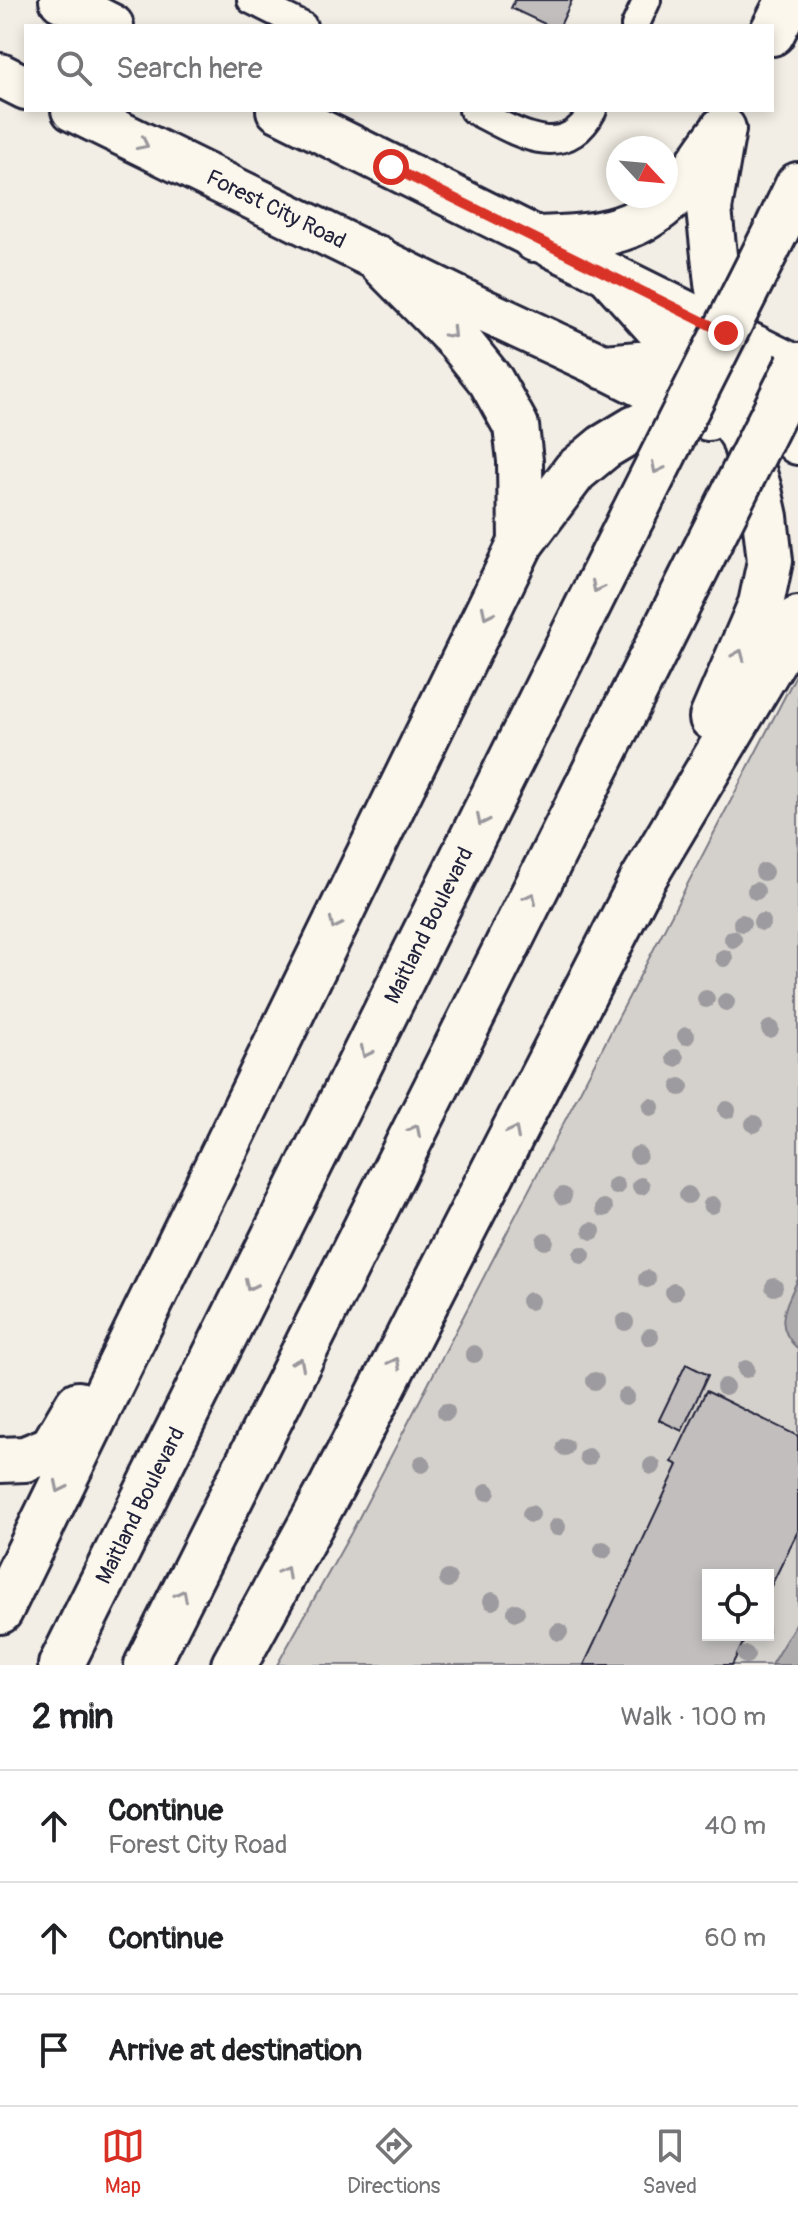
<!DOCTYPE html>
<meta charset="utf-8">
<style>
:root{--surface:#fff;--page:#f2f2f2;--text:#202124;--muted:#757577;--line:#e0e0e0;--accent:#d93025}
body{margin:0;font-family:Pangolin,sans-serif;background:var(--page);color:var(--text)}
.controls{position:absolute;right:24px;bottom:24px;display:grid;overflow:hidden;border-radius:0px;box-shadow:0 4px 12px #0003}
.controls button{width:72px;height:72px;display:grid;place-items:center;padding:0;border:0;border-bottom:2px solid var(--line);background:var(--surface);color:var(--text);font:40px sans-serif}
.compass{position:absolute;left:606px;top:136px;width:72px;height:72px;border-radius:50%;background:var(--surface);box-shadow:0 4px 12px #0003;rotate:116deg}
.stop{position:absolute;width:24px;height:24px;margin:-18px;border:6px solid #d93025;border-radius:50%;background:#fff}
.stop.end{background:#d93025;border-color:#fff;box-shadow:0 2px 8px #0008}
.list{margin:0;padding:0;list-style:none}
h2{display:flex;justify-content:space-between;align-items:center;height:104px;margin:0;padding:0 32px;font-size:34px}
h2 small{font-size:26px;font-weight:400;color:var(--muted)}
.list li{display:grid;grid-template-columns:52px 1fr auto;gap:24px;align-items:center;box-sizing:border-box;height:112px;padding:0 32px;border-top:2px solid var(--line)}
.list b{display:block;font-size:30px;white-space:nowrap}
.list p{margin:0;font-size:26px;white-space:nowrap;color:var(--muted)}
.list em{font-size:26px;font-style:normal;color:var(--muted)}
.icon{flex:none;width:44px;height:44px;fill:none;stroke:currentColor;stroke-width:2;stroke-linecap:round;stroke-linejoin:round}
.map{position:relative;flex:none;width:798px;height:1665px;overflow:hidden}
.search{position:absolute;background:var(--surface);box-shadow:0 4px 12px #0003;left:24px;right:24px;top:24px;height:88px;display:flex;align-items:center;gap:20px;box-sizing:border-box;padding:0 28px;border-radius:0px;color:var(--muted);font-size:30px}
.sheet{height:440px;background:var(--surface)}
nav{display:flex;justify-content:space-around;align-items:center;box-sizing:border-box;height:112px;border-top:2px solid var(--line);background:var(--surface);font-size:22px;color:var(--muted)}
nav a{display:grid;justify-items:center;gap:4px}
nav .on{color:var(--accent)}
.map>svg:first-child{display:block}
.green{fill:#d4d1cc;stroke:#7b7a84;stroke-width:2;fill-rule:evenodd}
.water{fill:#aeabad;stroke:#76747f;stroke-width:2}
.building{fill:#c2bebe;stroke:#22223b;stroke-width:2}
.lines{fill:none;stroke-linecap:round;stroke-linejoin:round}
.minor-casing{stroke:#22223b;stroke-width:32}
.primary-casing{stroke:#22223b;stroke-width:48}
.motorway-casing{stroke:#22223b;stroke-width:50}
.minor{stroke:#fbf7ec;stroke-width:26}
.primary{stroke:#fbf7ec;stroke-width:42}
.motorway{stroke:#fbf7ec;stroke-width:44}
.motorway-bridge-casing{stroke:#22223b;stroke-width:50;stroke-linecap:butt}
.motorway-bridge{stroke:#fbf7ec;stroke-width:44}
.tree{fill:#9d9b9f}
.oneway{stroke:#99979c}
.route{stroke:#d93025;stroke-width:10}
.labels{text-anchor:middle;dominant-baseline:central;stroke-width:8;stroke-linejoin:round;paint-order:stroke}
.street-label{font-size:22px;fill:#22223b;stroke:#fbf7ec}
</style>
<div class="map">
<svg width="798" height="1665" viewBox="0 0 798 1665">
<rect width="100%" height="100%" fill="#f2eee5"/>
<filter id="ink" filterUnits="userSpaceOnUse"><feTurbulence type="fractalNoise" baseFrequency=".0125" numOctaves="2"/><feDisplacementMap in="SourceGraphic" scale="16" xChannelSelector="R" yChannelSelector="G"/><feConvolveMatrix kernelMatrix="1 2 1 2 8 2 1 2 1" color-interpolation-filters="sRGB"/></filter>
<g filter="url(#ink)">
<path class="green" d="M798,671V1665H277L351,1533ZM708,1575H768V1635H708Z"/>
<path class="water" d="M798,1279V1349C772,1325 786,1306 798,1279Z
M798,1620V1665H771Z"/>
<path class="building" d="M515,0H572L560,26H549L511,8Z
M686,1364L708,1375L682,1431L659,1420Z
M706,1391L798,1436V1531L768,1592V1575H708V1635H747L732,1665H584L678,1465L672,1462Z"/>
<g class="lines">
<g class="minor-casing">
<path id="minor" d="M251,0L303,26
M635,26L647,0
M473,110C513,130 563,166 593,110"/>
</g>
<g class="primary-casing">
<g id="primary">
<path d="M61,0L112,26"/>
<path d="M0,75L26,88"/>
<path id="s1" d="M73,110L478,308L605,367L708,419"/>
<path d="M278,110L798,368"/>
</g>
</g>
<g class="motorway-casing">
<g id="motorway">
<path d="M772,33L789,0"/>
<path d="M723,129L709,209L717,283L726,333L742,367L766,404L798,442"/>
<path d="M780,223L798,185"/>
<path d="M535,239C588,237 635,236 674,195C691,177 704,154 719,135"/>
<path d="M377,258L459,341L491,381L516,426L520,461L521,543"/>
<path d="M612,277L693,367L721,403L743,436L759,490L765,517L770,561L761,604L712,718"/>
<path d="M605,367L639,364L710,367"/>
<path d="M0,1460L25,1459L52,1448L78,1404"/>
<path d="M0,1611L521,543L575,471L604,447L634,429L682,407L721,403L798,406"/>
<path id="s2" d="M61,1665L632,517"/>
<path d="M147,1665L704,553"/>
<path d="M234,1665L332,1486L642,881L798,619"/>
</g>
</g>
<use href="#minor" class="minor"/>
<use href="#primary" class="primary"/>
<use href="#motorway" class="motorway"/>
<g class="motorway-bridge-casing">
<path id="motorway-bridge" d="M632,517L780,223
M704,553L798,365"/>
</g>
<use href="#motorway-bridge" class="motorway-bridge"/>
</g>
<g class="tree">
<circle cx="764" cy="872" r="9"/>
<circle cx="756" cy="891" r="9"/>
<circle cx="762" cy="922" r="9"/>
<circle cx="742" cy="923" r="9"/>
<circle cx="733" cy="939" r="9"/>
<circle cx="724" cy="958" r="9"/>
<circle cx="706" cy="999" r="9"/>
<circle cx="726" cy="1002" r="9"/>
<circle cx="770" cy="1029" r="9"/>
<circle cx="686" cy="1036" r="9"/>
<circle cx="675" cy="1058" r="9"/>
<circle cx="680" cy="1087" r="9"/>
<circle cx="651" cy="1107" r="9"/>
<circle cx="727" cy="1110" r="9"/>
<circle cx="754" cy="1124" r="9"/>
<circle cx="638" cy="1155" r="9"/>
<circle cx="616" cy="1186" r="9"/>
<circle cx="641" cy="1186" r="9"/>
<circle cx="688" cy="1195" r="9"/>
<circle cx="563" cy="1196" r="9"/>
<circle cx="712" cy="1205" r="9"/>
<circle cx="604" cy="1208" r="9"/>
<circle cx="592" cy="1231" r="9"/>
<circle cx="545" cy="1241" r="9"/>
<circle cx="582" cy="1255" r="9"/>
<circle cx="647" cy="1279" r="9"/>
<circle cx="774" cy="1287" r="9"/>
<circle cx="674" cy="1292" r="9"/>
<circle cx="530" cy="1301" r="9"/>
<circle cx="625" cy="1322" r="9"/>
<circle cx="650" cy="1337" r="9"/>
<circle cx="474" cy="1354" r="9"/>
<circle cx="746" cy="1369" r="9"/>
<circle cx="595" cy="1381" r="9"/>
<circle cx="725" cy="1387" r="9"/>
<circle cx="626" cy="1397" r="9"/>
<circle cx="446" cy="1412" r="9"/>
<circle cx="565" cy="1447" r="9"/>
<circle cx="588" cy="1457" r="9"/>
<circle cx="422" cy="1464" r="9"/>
<circle cx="652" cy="1466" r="9"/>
<circle cx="487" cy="1492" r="9"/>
<circle cx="531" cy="1514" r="9"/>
<circle cx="557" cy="1527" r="9"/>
<circle cx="603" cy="1550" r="9"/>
<circle cx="448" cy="1579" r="9"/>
<circle cx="492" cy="1601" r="9"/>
<circle cx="516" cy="1612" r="9"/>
<circle cx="559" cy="1632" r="9"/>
<circle cx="746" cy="1655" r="9"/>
</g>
<defs><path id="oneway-chevron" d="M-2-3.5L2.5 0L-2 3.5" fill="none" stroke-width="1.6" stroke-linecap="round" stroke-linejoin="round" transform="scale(2)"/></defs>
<g class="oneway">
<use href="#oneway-chevron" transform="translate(143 144) rotate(26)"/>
<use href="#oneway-chevron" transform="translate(451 333) rotate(46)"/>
<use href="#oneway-chevron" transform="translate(657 468) rotate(117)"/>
<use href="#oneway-chevron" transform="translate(597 587) rotate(117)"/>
<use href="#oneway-chevron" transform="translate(487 613) rotate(116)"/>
<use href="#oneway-chevron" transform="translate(739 655) rotate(-67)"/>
<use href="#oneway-chevron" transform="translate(482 820) rotate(116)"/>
<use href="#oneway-chevron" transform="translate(531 898) rotate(-63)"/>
<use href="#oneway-chevron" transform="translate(335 924) rotate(116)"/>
<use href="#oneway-chevron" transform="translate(366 1052) rotate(116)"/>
<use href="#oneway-chevron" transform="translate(415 1130) rotate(-63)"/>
<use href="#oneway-chevron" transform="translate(514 1132) rotate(-63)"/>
<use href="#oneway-chevron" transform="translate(250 1285) rotate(116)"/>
<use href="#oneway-chevron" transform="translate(299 1363) rotate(-63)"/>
<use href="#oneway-chevron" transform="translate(395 1363) rotate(-63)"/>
<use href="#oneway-chevron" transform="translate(60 1487) rotate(116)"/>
<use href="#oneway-chevron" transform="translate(285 1572) rotate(-61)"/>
<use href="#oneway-chevron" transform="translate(182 1595) rotate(-63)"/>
</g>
</g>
<g class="lines" filter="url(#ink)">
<path class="route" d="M391,167L726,333"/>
</g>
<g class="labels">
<g class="street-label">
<text stroke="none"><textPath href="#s1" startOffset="226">Forest City Road</textPath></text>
<text stroke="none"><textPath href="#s2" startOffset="826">Maitland Boulevard</textPath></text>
<text stroke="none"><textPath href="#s2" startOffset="178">Maitland Boulevard</textPath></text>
</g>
</g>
</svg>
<div class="controls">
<button><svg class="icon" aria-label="locate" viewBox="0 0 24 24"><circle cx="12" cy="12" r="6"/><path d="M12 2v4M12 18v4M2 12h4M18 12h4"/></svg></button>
</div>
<svg class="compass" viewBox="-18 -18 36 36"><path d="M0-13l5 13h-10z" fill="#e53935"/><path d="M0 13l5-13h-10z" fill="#757577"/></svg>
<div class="stop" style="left:391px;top:167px"></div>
<div class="stop end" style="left:726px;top:333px"></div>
<div class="search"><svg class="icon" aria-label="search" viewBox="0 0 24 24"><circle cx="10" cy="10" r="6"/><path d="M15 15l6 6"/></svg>Search here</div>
</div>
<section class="sheet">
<h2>2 min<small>Walk · 100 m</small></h2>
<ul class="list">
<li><svg class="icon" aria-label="ahead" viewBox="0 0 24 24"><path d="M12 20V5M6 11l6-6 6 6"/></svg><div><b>Continue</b><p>Forest City Road</p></div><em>40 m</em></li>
<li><svg class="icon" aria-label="ahead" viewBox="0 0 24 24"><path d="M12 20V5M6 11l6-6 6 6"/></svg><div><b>Continue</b></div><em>60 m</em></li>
<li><svg class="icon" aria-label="arrive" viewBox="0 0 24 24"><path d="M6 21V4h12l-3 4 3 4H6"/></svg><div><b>Arrive at destination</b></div></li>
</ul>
</section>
<nav>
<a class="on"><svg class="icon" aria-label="map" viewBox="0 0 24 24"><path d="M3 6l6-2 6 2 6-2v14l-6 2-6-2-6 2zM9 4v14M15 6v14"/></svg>Map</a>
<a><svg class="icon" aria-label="directions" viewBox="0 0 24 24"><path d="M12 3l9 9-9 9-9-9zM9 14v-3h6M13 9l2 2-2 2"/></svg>Directions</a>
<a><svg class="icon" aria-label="saved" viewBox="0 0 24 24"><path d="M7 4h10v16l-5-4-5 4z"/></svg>Saved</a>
</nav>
